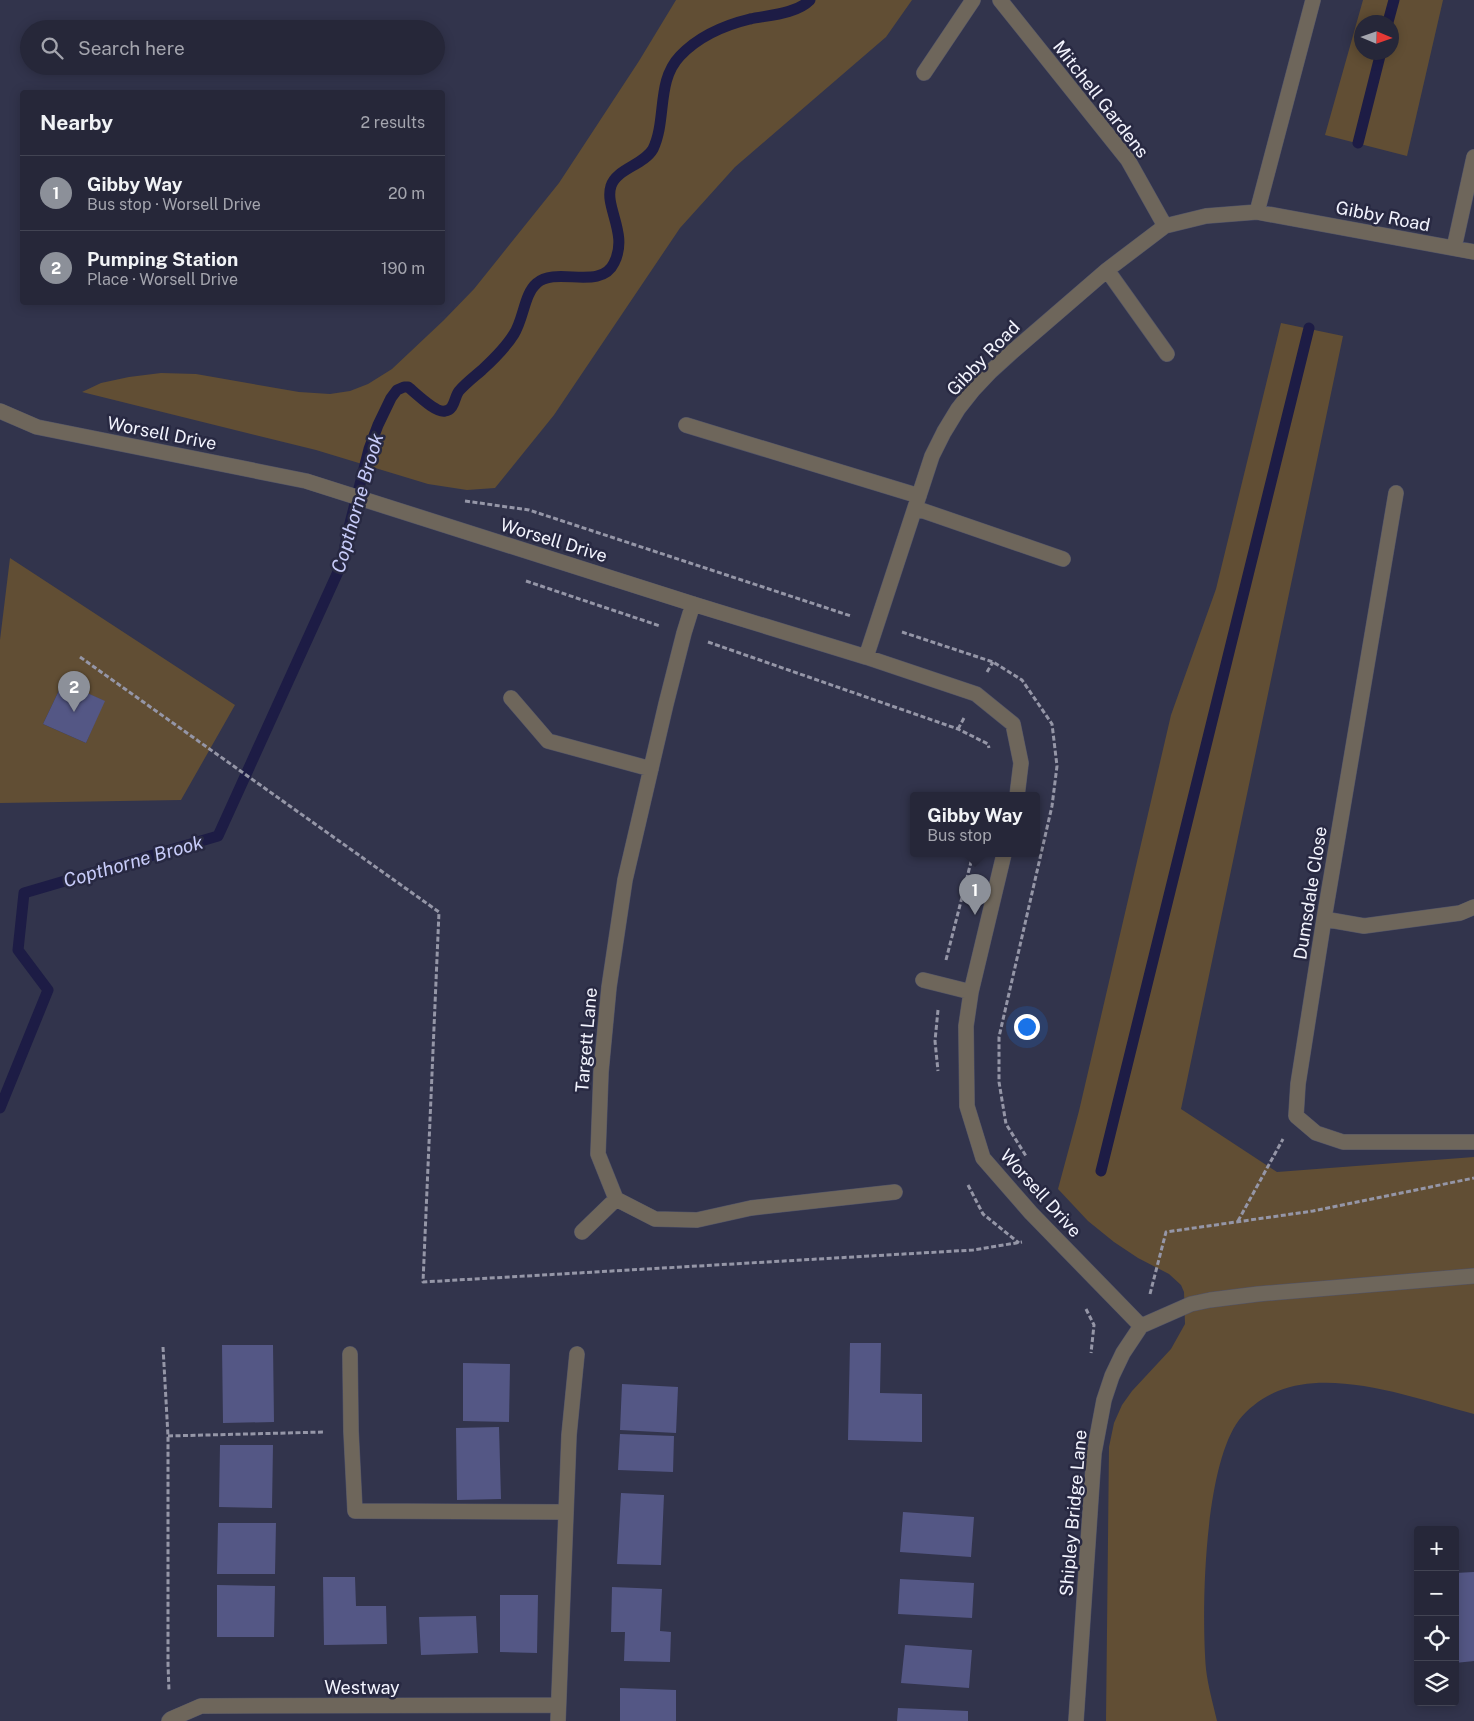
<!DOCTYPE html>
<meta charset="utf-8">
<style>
:root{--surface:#262739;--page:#2e2f41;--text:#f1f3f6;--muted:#a4a5ae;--line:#424453;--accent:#8c9099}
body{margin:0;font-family:"Public Sans",sans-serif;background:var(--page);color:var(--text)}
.controls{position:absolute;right:15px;bottom:15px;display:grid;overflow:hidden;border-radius:5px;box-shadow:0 2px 12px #0003}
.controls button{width:45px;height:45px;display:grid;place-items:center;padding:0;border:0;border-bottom:1px solid var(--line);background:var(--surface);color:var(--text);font:25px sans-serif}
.compass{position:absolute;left:1354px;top:15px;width:45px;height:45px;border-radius:50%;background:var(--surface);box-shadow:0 2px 12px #0003;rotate:92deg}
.you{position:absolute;left:1026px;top:1026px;width:18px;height:18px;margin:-12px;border:4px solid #fff;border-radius:50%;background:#1a73e8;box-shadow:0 0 0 8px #1a73e833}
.badge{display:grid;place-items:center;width:32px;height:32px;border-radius:50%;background:var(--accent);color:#fff;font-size:16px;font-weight:700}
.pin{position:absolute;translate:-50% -41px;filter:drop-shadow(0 1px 2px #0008)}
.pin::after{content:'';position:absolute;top:26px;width:18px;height:15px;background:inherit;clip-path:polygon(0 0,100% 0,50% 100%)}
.popup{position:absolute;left:910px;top:792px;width:130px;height:65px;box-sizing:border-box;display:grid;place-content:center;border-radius:5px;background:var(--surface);filter:drop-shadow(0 1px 4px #0005);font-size:16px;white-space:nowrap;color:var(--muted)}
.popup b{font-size:19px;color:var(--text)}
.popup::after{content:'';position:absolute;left:50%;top:100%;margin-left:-10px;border:10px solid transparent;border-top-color:var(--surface)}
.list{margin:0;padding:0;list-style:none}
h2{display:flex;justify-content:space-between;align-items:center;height:65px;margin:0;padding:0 20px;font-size:21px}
h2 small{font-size:16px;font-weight:400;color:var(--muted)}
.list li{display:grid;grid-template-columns:32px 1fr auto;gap:15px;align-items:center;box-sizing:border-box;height:75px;padding:0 20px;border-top:1px solid var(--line)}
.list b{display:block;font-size:19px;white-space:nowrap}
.list p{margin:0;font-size:16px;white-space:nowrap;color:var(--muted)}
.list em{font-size:16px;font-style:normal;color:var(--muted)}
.icon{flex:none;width:28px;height:28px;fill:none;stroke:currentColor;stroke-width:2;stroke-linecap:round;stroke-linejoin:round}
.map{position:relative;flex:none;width:1474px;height:1721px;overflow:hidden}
.search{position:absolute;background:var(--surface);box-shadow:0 2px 12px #0003;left:20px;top:20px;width:425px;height:55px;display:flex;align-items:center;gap:12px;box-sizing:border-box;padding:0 18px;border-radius:28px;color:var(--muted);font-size:19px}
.panel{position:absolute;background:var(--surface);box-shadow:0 2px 12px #0003;left:20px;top:90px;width:425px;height:215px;border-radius:5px}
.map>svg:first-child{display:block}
.green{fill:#614e34;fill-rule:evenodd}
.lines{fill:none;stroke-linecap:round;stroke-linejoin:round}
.stream{stroke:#1d1c45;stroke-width:11}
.building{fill:#545785}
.minor-casing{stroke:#515368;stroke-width:16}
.path{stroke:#9596a7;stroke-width:3;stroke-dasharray:5 2.5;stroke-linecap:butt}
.minor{stroke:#6e665b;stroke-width:15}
.labels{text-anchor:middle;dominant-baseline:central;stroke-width:5;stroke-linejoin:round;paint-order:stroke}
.street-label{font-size:18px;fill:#f2f3fd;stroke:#282942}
.water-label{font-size:19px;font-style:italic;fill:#c8ccfa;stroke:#282942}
</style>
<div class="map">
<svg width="1474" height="1721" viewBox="0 0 1474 1721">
<rect width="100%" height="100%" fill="#32344c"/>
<path class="green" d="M676,0H912L886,37L735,167L680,228L554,415L495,488L467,490L428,484L316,450L82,392L101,383L129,377L161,373L196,374L299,392L330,394L350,391L368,384L392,369L444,320L474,289L559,183L639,61Z
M1363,0H1443L1407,156L1325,135ZM1392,22V52H1362V22Z
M1281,323L1343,336L1181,1109L1277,1172L1474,1157V1414C1417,1399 1335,1368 1278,1391C1263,1397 1248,1408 1239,1420C1204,1467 1201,1610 1206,1669C1208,1686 1213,1704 1217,1721H1106L1109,1447L1114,1423L1122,1405L1132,1391L1171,1349L1185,1324L1184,1292L1181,1285L1169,1274L1138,1258L1114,1242L1088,1221L1058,1189L1079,1111L1171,715L1216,589Z
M10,558L235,705L181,800L0,803V640ZM63,682L104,701L86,743L43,724Z"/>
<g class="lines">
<path class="stream" d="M1388,22L1394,0
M1358,143L1381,52
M0,1108L48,990L18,950L24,893L218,836L342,563L347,535L369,449L378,425L391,398L397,390L404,387H408C416,393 435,413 445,411C455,410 454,397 459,391C466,383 474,377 482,370C494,359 506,347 514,334C524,318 524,294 537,283C556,266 601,291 614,263C629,234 604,207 611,186C616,169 644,165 653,149C667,120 656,81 680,56C698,37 725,25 750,19C769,15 796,14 810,0
M1101,1171L1309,328"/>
</g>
<path class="building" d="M63,682L105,701L86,743L43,724Z
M850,1343H881L880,1393L922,1394V1442L848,1440Z
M222,1345H273L274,1422L223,1423Z
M463,1363L510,1364L509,1422L463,1421Z
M622,1384L678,1387L676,1433L620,1430Z
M499,1427L501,1499L457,1500L456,1428Z
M620,1434L674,1436L673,1472L618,1470Z
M220,1445H273L272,1508L219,1507Z
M621,1493L664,1495L661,1565L617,1564Z
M903,1512L974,1517L971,1557L900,1552Z
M218,1523H276L275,1574H217Z
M1474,1572V1661L1455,1663V1573Z
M323,1577H355L356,1606H386L387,1644L324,1645Z
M900,1579L974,1583L972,1618L898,1614Z
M217,1585L275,1586L274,1637H217Z
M612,1587L662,1589L660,1631L671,1632L670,1662L624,1661L625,1632H611Z
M500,1595H538L537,1653L500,1652Z
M476,1616L478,1653L421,1655L419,1617Z
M905,1645L972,1650L969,1688L901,1683Z
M620,1688L676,1690V1721H620Z
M898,1708L968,1711V1721H897Z"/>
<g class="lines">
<g class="minor-casing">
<path id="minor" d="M1000,0L1128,160L1165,226
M924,73L973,0
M1257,212L1313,0
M1454,248L1474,157
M1107,270L1167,354
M0,411L37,427L306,481L693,604L866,657L976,694L1013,724L1021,763L1017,796
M686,425L919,496
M1396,493L1324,919L1298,1084L1296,1116L1316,1133L1343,1142H1474
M915,508L1063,559
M693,604L684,633L666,704L625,880L609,987L601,1072L598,1154L616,1199L655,1219L697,1220L751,1208L895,1192
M866,657L932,456L944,432L958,409L973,390L990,372L1012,352L1107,270L1165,226L1206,216L1257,212L1474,252
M511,698L548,741L651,769
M1004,854L971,992L966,1026L967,1106L983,1158L1031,1213L1141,1326
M1324,919L1364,926L1460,913L1474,907
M923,980L971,992
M582,1232L616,1199
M350,1354L351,1431L355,1511L565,1512
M169,1721L171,1719L201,1706L558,1705
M558,1721L569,1435L577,1354
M1076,1721L1094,1453L1104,1400L1112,1376L1123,1353L1141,1326L1191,1304L1210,1300L1258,1294L1474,1276"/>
</g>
<path class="path" d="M465,501L529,510L851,616
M526,581L660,626
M902,632L993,662L1022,680L1052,724L1057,766L1052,806L999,1037V1082L1006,1124L1026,1156
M708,642L958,729L988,744L989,748
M80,657L439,912L423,1282L973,1250L1022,1242
M987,672L993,662
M958,729L964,718
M946,960L973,854
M938,1010L935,1041L938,1071
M968,1185L983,1214L1019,1243
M1238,1221L1283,1139
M1150,1294L1166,1232L1313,1211L1474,1178
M1086,1309L1094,1325L1091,1353
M163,1347L168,1436V1664L169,1691
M168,1436L325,1432"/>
<use href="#minor" class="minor"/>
</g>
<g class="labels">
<g class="street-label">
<text transform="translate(1101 99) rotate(52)">Mitchell Gardens</text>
<text transform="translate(1383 216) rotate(11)">Gibby Road</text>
<text transform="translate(983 358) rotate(-46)">Gibby Road</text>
<text transform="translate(162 433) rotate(11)">Worsell Drive</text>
<text transform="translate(554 540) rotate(17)">Worsell Drive</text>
<text transform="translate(1310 893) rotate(-81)">Dumsdale Close</text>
<text transform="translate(586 1040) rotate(-85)">Targett Lane</text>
<text transform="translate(1041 1193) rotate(48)">Worsell Drive</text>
<text transform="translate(1073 1513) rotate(-85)">Shipley Bridge Lane</text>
<text x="362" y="1687">Westway</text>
</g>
<g class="water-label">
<text transform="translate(357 503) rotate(-74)">Copthorne Brook</text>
<text transform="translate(133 861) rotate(-16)">Copthorne Brook</text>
</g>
</g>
</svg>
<div class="controls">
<button>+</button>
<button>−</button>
<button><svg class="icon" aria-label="locate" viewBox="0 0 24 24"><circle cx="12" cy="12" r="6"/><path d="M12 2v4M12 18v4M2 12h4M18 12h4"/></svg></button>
<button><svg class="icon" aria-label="layers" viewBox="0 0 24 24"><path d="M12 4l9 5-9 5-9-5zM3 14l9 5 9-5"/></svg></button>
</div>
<svg class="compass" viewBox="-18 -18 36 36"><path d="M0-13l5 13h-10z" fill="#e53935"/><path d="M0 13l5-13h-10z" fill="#a4a5ae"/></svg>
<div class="you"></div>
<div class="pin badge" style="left:975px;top:915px">1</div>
<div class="popup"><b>Gibby Way</b>Bus stop</div>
<div class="pin badge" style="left:74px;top:712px">2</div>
<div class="search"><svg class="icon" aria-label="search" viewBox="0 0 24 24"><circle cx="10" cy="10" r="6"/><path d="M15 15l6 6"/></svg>Search here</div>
<section class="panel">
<h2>Nearby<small>2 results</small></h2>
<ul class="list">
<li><span class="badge">1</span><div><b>Gibby Way</b><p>Bus stop · Worsell Drive</p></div><em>20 m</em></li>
<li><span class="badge">2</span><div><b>Pumping Station</b><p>Place · Worsell Drive</p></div><em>190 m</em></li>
</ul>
</section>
</div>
